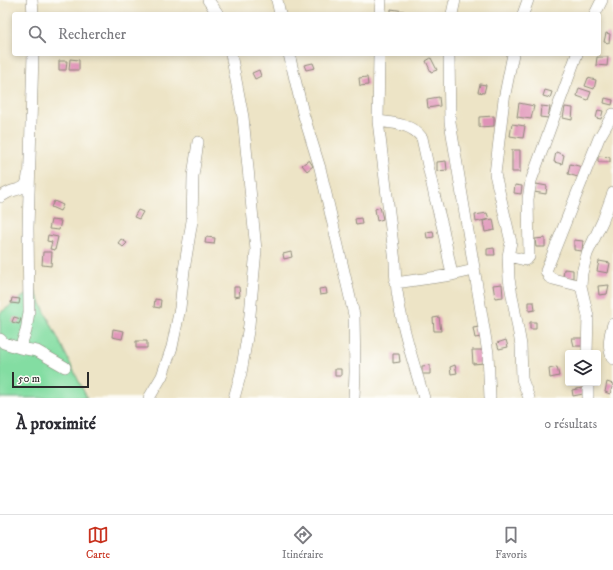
<!DOCTYPE html>
<html lang="fr">
<meta charset="utf-8">
<style>
:root{--surface:#fff;--page:#f7f7f7;--text:#2b2b33;--muted:#7c7c81;--line:#e1e1e2;--accent:#c8321e}
body{margin:0;font-family:"IM FELL DW Pica",serif;background:var(--page);color:var(--text)}
.controls{position:absolute;right:12px;bottom:12px;display:grid;overflow:hidden;border-radius:4px;box-shadow:0 2px 6px #0003}
.controls button{width:36px;height:36px;display:grid;place-items:center;padding:0;border:0;border-bottom:1px solid var(--line);background:var(--surface);color:var(--text);font:20px sans-serif}
.scale{position:absolute;left:12px;bottom:10px;width:77px;box-sizing:border-box;padding-left:4px;border:2px solid #2b2b2b;border-top:0;font-size:11px;line-height:14px;white-space:nowrap;color:#2b2b2b;-webkit-text-stroke:3px #fdfcf7;paint-order:stroke}
.list{margin:0;padding:0;list-style:none}
h2{display:flex;justify-content:space-between;align-items:center;height:52px;margin:0;padding:0 16px;font-size:17px}
h2 small{font-size:13px;font-weight:400;color:var(--muted)}
.icon{flex:none;width:22px;height:22px;fill:none;stroke:currentColor;stroke-width:2;stroke-linecap:round;stroke-linejoin:round}
.map{position:relative;flex:none;width:613px;height:398px;overflow:hidden}
.search{position:absolute;background:var(--surface);box-shadow:0 2px 6px #0003;left:12px;right:12px;top:12px;height:44px;display:flex;align-items:center;gap:10px;box-sizing:border-box;padding:0 14px;border-radius:4px;color:var(--muted);font-size:15px}
.sheet{height:116px;background:var(--surface)}
nav{display:flex;justify-content:space-around;align-items:center;box-sizing:border-box;height:56px;border-top:1px solid var(--line);background:var(--surface);font-size:11px;color:var(--muted)}
nav a{display:grid;justify-items:center;gap:2px}
nav .on{color:var(--accent)}
.map>svg:first-child{display:block}
.green{fill:#83dda2;stroke:#578466}
.building{fill:#e092b7}
.lines{fill:none;stroke-linecap:round;stroke-linejoin:round}
.minor-casing{stroke:#8c8878;stroke-width:12}
.minor{stroke:#fff;stroke-width:11}
</style>
<div class="map">
<svg width="613" height="398" viewBox="0 0 613 398">
<rect width="100%" height="100%" fill="#fdfcf7"/>
<filter id="ink" filterUnits="userSpaceOnUse"><feTurbulence type="fractalNoise" baseFrequency=".025" numOctaves="2"/><feDisplacementMap in="SourceGraphic" scale="8" xChannelSelector="R" yChannelSelector="G"/><feConvolveMatrix kernelMatrix="1 2 1 2 8 2 1 2 1" color-interpolation-filters="sRGB"/></filter>
<filter id="wash" filterUnits="userSpaceOnUse"><feTurbulence type="fractalNoise" baseFrequency=".012" numOctaves="4" result="noise"/><feDisplacementMap in="SourceGraphic" scale="16" xChannelSelector="R" yChannelSelector="G"/><feGaussianBlur stdDeviation="0.9" result="paint"/><feColorMatrix in="noise" values="0 0 0 0 0 0 0 0 0 0 0 0 0 0 0 0 0 1.4 0 .05"/><feComposite in="paint" operator="in"/></filter>
<g filter="url(#wash)">
<rect width="100%" height="100%" fill="#ede4c6"/>
<path class="green" d="M34,289L87,398H0V313Z"/>
<g id="blocks">
<path class="building" d="M391,9L404,11V14H391Z
M606,33L610,34L609,43L604,42Z
M597,57H608L607,66L596,65Z
M431,58L437,70L431,72L426,61Z
M70,59L79,60V70H69Z
M59,61H67L66,70H59Z
M313,63L315,68L306,70L304,65Z
M259,70L261,76L255,79L252,73Z
M367,77L368,85L360,86L359,78Z
M588,78L596,80L594,89L585,86Z
M480,84L486,85L484,93L478,92Z
M579,88L591,92L588,100L577,96Z
M545,90L552,92L550,98L543,96Z
M439,97L440,106L428,108L427,99Z
M605,98L613,100L612,105L604,103Z
M519,103L534,106L531,119L517,117Z
M541,106L550,107L548,118L540,117Z
M565,107L573,108L572,120L563,118Z
M598,110L603,111L601,119L596,118Z
M494,116V126L479,127V117Z
M512,124L525,126L523,138L510,136Z
M512,150H520V172H512Z
M556,152L564,155L562,164L554,162Z
M598,156L610,157V162H598Z
M309,160L313,166L307,171L302,165Z
M446,161L447,170L437,171V162Z
M570,164L583,167L581,178L568,174Z
M536,184L547,186L546,194L534,192Z
M515,185L522,186L521,194L514,193Z
M54,201L63,205L60,211L51,207Z
M380,207L383,219L377,221L375,209Z
M138,210L143,212L139,219L134,217Z
M487,213L489,219L476,222L475,215Z
M361,218L362,224L356,225L355,219Z
M493,219L495,230L485,232L483,221Z
M51,220L61,221L59,230L49,229Z
M433,231L434,237L427,238L426,232Z
M48,235L58,237L55,250L50,249L52,242L47,241Z
M206,237L215,238L214,244L205,243Z
M545,238V247H536L535,239Z
M121,239L127,243L123,247L118,243Z
M574,240L583,241L582,251L574,250Z
M494,248L495,255H487V249Z
M43,252H52L51,266L42,265Z
M291,252L292,257L284,259L283,254Z
M599,261L610,263L608,273L597,271Z
M564,269L573,270V278L563,277Z
M502,284L503,297L495,298L493,285Z
M609,285L607,294L599,295L598,286Z
M234,287H239L240,296L234,297Z
M326,288L327,294L320,295L319,289Z
M12,298L20,299L19,304L11,303Z
M155,299L161,300L160,308L154,307Z
M529,302H534L535,310L529,311Z
M14,317L21,319L19,324L12,322Z
M439,317L441,331H434L433,318Z
M530,322H536V329H530Z
M479,327L481,337L475,338L473,328Z
M113,329L124,331L122,339L112,337Z
M572,338H585L584,346H574Z
M506,340L508,347L499,349L497,343Z
M136,341H147V348H136Z
M472,350H483L484,363L473,364Z
M393,354H399L400,362L393,363Z
M430,365V374H422V366Z
M455,365L457,373L451,374L450,367Z
M557,367L559,376L550,378L549,369Z
M335,369H341V376H335Z
M607,382L613,384L610,394L605,392Z
M582,388L583,394L573,396L572,390Z"/>
</g>
</g>
<g filter="url(#ink)">
<use href="#blocks" fill-opacity="0" stroke="#8c8878" stroke-width="1"/>
<g class="lines">
<g class="minor-casing">
<path id="minor" d="M32,0L33,14
M208,0L218,14
M277,0L280,14
M380,14L381,0
M452,14L455,0
M523,14L528,0
M595,14L602,0
M231,54L243,117L256,250L249,325L241,373L234,398
M289,54L303,113L320,168L354,315L355,372L354,398
M379,54L378,121L395,262C395,307 411,355 424,398
M449,54L450,122L488,353L490,398
M513,54L504,99L495,174L511,242L508,256L509,279L521,345L522,379L529,398
M378,121C394,123 412,124 422,138L435,198L443,229L452,275
M0,197C4,195 8,192 12,191C23,188 27,188 28,175
M508,256L525,260L529,257L528,199L531,181L577,54
M395,283L452,275L474,270
M581,286L553,279L549,277L546,271L599,138L613,114
M613,324C609,336 607,348 613,359
M0,339L4,343L20,348L37,351L65,367
M20,348L26,331L29,312L28,228L33,54
M587,353L588,316L581,286L582,273L587,254L603,220L613,193
M588,383V398
M149,398L162,376L172,347L180,308L184,270L192,221L193,176L198,142"/>
</g>
<use href="#minor" class="minor"/>
</g>
</g>
</svg>
<div class="controls">
<button><svg class="icon" aria-label="layers" viewBox="0 0 24 24"><path d="M12 4l9 5-9 5-9-5zM3 14l9 5 9-5"/></svg></button>
</div>
<div class="scale">50 m</div>
<div class="search"><svg class="icon" aria-label="search" viewBox="0 0 24 24"><circle cx="10" cy="10" r="6"/><path d="M15 15l6 6"/></svg>Rechercher</div>
</div>
<section class="sheet">
<h2>À proximité<small>0 résultats</small></h2>
<ul class="list">
</ul>
</section>
<nav>
<a class="on"><svg class="icon" aria-label="map" viewBox="0 0 24 24"><path d="M3 6l6-2 6 2 6-2v14l-6 2-6-2-6 2zM9 4v14M15 6v14"/></svg>Carte</a>
<a><svg class="icon" aria-label="directions" viewBox="0 0 24 24"><path d="M12 3l9 9-9 9-9-9zM9 14v-3h6M13 9l2 2-2 2"/></svg>Itinéraire</a>
<a><svg class="icon" aria-label="saved" viewBox="0 0 24 24"><path d="M7 4h10v16l-5-4-5 4z"/></svg>Favoris</a>
</nav>
